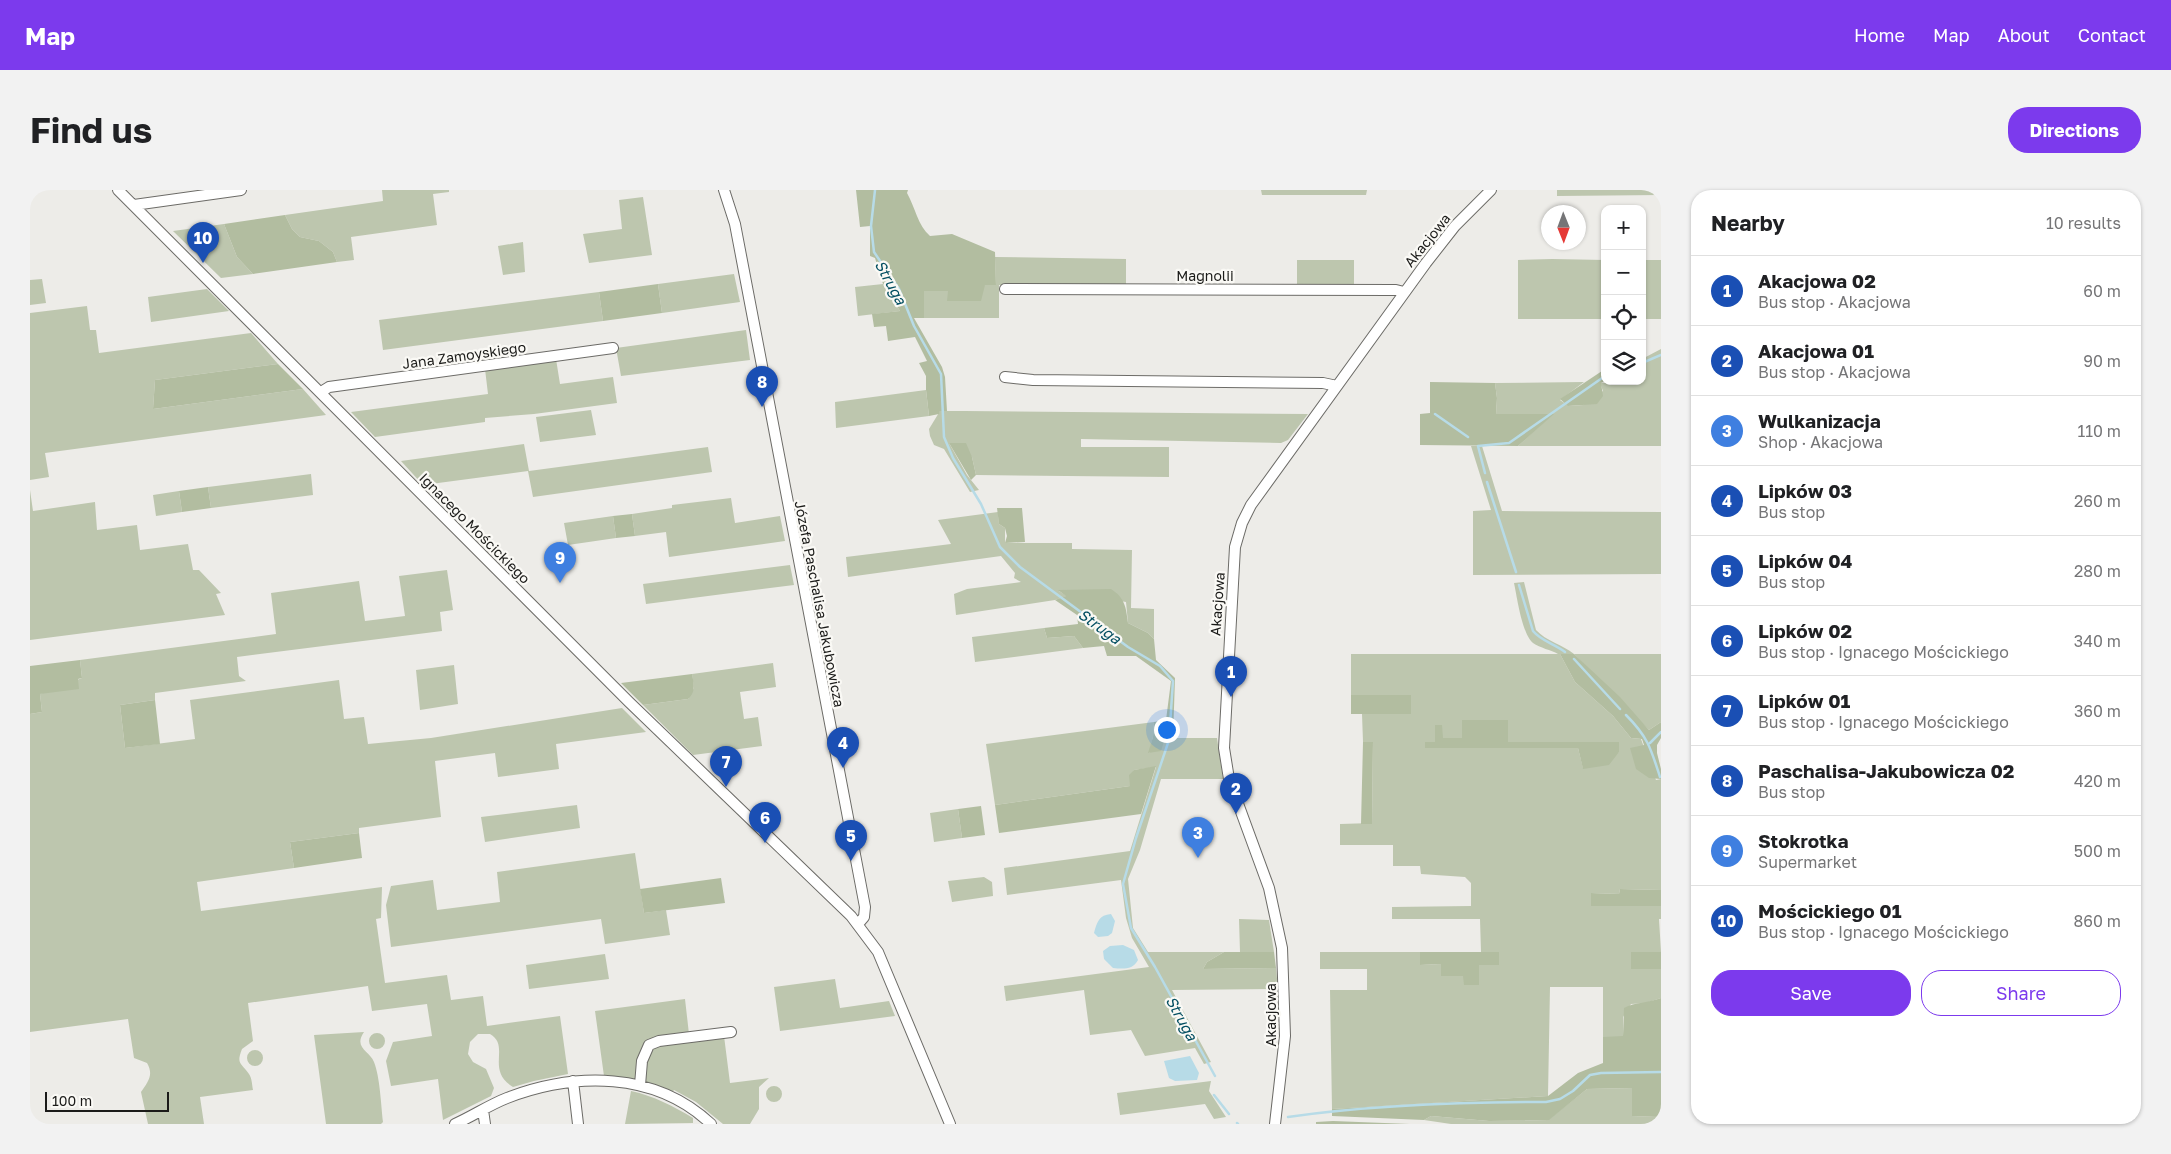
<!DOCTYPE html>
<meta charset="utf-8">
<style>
:root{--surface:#fff;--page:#f2f2f2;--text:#202124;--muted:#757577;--line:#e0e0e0;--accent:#7c3aed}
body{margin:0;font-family:"Golos Text",sans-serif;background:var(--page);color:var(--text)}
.controls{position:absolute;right:15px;top:15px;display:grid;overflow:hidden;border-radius:10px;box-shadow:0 1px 4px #0004}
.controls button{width:45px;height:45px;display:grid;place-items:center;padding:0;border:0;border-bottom:1px solid var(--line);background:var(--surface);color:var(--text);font:25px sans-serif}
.compass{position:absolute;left:1511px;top:15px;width:45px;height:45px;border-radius:50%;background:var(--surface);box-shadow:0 1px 4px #0004;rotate:179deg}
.scale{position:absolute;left:15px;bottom:12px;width:124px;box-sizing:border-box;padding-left:5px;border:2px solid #1b1b19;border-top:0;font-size:14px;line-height:18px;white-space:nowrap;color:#1b1b19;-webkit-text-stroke:4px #faf9f5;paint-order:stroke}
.you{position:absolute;left:1136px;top:539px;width:18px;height:18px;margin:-12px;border:4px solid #fff;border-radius:50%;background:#1a73e8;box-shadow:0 0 0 8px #1a73e833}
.badge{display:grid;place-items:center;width:32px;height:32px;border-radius:50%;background:var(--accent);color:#fff;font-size:16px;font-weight:700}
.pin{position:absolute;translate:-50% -41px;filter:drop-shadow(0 1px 2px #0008)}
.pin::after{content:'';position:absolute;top:26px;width:18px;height:15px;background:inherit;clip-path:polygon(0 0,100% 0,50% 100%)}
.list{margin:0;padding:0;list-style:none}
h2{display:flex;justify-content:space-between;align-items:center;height:65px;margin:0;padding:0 20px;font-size:21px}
h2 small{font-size:16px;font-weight:400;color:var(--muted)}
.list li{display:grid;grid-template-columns:32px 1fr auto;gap:15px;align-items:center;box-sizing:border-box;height:70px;padding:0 20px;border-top:1px solid var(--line)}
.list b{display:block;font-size:19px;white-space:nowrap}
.list p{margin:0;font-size:16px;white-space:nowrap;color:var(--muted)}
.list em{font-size:16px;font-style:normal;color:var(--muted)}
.actions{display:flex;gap:10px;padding:15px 20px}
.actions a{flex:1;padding:11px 0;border:1px solid var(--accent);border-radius:20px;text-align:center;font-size:18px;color:var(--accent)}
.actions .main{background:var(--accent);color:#fff}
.icon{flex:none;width:28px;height:28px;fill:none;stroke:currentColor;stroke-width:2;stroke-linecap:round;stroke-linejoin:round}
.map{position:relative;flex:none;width:1631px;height:934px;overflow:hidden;border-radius:20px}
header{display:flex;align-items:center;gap:30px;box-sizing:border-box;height:70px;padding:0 25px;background:var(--accent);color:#fff}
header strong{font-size:24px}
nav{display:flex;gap:28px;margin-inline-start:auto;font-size:18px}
.intro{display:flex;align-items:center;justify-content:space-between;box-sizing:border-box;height:120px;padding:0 30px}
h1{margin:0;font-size:35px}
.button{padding:12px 22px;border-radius:20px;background:var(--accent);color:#fff;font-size:18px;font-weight:700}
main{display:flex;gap:30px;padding:0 30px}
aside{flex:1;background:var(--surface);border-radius:20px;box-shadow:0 1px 4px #0004}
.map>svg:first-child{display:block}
.green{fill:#bdc6ae;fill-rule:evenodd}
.forest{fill:#b2bda0}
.water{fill:#b7dbe7}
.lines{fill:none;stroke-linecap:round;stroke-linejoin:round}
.stream{stroke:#b7dbe7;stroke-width:2.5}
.minor-casing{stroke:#6c6b67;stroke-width:12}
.minor{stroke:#fff;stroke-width:10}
.labels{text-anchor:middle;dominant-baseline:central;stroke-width:4.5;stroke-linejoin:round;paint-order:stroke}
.street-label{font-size:14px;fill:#1b1b19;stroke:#faf9f5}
.water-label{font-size:15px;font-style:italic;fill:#044f62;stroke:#faf9f5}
</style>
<header>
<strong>Map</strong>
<nav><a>Home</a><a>Map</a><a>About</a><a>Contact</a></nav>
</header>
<div class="intro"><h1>Find us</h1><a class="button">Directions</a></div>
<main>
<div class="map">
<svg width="1631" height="934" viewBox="0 0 1631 934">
<rect width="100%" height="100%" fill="#edece8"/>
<path class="green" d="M352,0H419V2L403,4L407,35L321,47L324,70L307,72L303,62L289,51L270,47L262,39L255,25L353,11Z
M1231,0H1337L1336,5H1232Z
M1527,0H1631V5L1527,6Z
M613,7L622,65L559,73L553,44L592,39L589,10Z
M194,34L207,67L223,84L191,88L143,41Z
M493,52L495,82L473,85L468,56Z
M965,67L1096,69V96L969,95V128H894L893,101H918V111L955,95H966Z
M1522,69L1575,70V129H1488V70Z
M1267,70H1324V97L1267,96Z
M1612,70H1631V129H1612Z
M704,84L710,112L632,123L628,94Z
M12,89L16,113L0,115V90Z
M853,94L870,121L828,126L825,97Z
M177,99L199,121L121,132L118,107Z
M569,102L573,131L353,160L349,130Z
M57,116L60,140H66L69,163L221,143L248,174L125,190L123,219L273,199L296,225L15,263L19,287L0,290V123Z
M716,140L720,170L591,186L586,158Z
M1631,159V256H1488L1523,224H1466L1467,208L1465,193L1554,192L1530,210L1539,216L1553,215L1573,201L1570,193L1612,191V169Z
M526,169L530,194L583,187L587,213L504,224L455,228V232L345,247L321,222L458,204L455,179Z
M896,200L899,226L806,238L805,212Z
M561,220L566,245L510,252L506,227Z
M910,221H934L1278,224L1258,250L1251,253L1051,249V257H1139V287L946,285L942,267L919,253L937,285L949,300L940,302L914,259L904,255L900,246L899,239Z
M494,254L499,281L678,257L682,282L503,307L498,281L393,295L371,271Z
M1441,256H1452L1472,321L1631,322V384L1443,385V321L1461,320Z
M281,284L283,305L181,318L178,297Z
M0,300L3,321L65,312L67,340L107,335L110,360L158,354L163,380H169L191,403L186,404L195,425L0,450Z
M149,301L152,322L126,326L123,305Z
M701,308L705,333L750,326L755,351L639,367L636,342L605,346L602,324L642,318V315Z
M968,322L969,334L975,338V353H1042V359L1102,360L1101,418L1124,419V449L1118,443L1098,433L1096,412L1029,401L1037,406L1025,410L926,425L924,404L937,399L991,392L984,388L985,383L971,366L818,387L816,367L921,354L908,330Z
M583,326L586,348L538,355L534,333Z
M760,375L764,395L616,414L613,394Z
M417,380L423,420L410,422L412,441L207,467L209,486L216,491L125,503V510L90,515L95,558L165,549L160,510L309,490L314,529L334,527L338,554L401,548L592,518L616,542L526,554L529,579L468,587L465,563L405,571L411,627L329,638V643L260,652L264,678L167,692L171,721L352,697L351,728L346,729L355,793L417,785L421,810L453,806L457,836L530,826L538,884L504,891L483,897C455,880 481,856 460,844H448L440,852L438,864L443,872L456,879L464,898L461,906L413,930L408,889L361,896L356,871L363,852L402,846L397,814L342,821L338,796L218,813L223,851L212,859C206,874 211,873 219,884C222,888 222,895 223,900L170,907L174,934H118L111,902C118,892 124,885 117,873L104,868L98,829L0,842V524L12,522L10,504L52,488L50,470L246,444L241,403L329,391L335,431L375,426L369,386Z
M1494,392L1506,440C1516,451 1533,455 1544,464H1631V532L1619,540L1544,464H1530L1545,492L1583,526L1601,548L1611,549L1626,590L1631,589V700L1590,699L1589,704L1561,703V716H1631V729H1629L1631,762H1602L1601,778L1631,779V808L1616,813L1601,814L1593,827V847H1573V797H1520L1518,906L1302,919L1300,800H1337V779H1290V762H1390V775L1411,774L1449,794V775L1469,774L1468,762H1451L1450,729H1362V717L1441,716V693L1435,687L1391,684L1390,676H1363V655H1310V634L1342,633L1343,552H1333L1332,524H1381L1380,505H1321V464H1528C1521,460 1510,458 1503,453C1492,444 1487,407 1484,393ZM1432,530H1478L1477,552H1589V562L1553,578L1548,558H1395V552H1405L1412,548H1432Z
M1014,438L1017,448L1044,446L1053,458L945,472L942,447Z
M743,473L746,497L710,502L714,529L728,527L732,556L663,565L613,515L658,509L664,498L662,484Z
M424,475L428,514L390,520L386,480Z
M1124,532L1123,547L1119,563L1136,548H1187L1193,589H1131L1110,660L1098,689L1103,738L1118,762H1194L1177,772L1173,779L1246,778L1248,799L1142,800L1181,872L1174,874L1165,858L1115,866L1101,840L1060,845L1054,800L976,811L974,796L1119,777L1102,748L1096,728L1091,690L977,705L974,678L1100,661L1126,577L1104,580L1100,596L965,615L956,554Z
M547,615L550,638L455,652L451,627Z
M928,619L932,648L904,652L900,623Z
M605,663L614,723L636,720L640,745L575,754L571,729L361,757L356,715L361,696L403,690L407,720L470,712L467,682Z
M954,687L962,692L963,706L922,712L918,691Z
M1209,729L1239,730L1244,762H1210Z
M575,764L579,789L499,799L496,775Z
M805,789L810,818L859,811L865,826L750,841L744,797Z
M655,809L659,844L627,848L607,888L603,890L574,886L565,821Z
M334,842C323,858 340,861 344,872C350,887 351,915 353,932L351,934H296L284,845Z
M339 851a8 8 0 1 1 16 0a8 8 0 1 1-16 0Z
M694,846L700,893L739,888L729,897V919L720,934H693L666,912L644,900L642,903L616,894L614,891L618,863L626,855Z
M217 868a8 8 0 1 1 16 0a8 8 0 1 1-16 0Z
M1181,891L1179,901L1196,927L1184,929L1175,914L1090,925L1087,903Z
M736 904a8 8 0 1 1 16 0a8 8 0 1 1-16 0Z
M1602,898V926L1630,927V934H1421L1394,930L1401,926L1459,931L1518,930L1557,899Z
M601,901C624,906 643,916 663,928V933L595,934Z"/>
<path class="forest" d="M826,0H878L877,3C885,17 888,36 900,46L922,44L965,62L966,95H955L951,111H917L918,101H894V128H884L912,177L915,187L917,221H910L909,224L899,226L896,200V186L889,173L897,171L885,147L858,151L856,136L844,137L842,124L870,121L853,94L845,68L840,66V36L830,37Z
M255,25L262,39L270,47L289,51L303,62L307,72L223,84L207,67L194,34Z
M628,94L632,123L573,131L569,102Z
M248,174L273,199L123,219L125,190Z
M1572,181H1575V191L1571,193L1573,206L1567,214L1538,216L1530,209Z
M1400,192L1465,193L1467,208L1466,224H1524L1488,256L1390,255V224L1400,223Z
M919,253H936L942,267L946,285L941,290Z
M178,297L181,318L152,322L149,301Z
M967,318H992L995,352L975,353L977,346L975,338L969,334Z
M602,324L605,346L586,348L583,326Z
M1081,399C1095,408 1096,417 1098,433L1118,443L1124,449L1126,470L1145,488L1143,548H1135L1131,561L1118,563L1123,547L1124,532L1136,530L1141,491L1106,466H1077L1074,456L1053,458L1044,446L1017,448L1014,438L1048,434L1047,425L1025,410L1036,406L1028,400Z
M1530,464H1544L1590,507L1619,540L1631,532V548L1627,555V563L1631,579V589L1619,588L1606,579L1600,558L1614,555L1612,549L1601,548L1583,526L1545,492Z
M50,470L52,488L48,489L49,499L10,504L12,522L0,524V476Z
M662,484C664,494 666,502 658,509L613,515L591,493Z
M1321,505H1381V524H1321Z
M125,510L130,554L95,558L90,515Z
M1432,530H1478V552H1589V562L1579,575L1553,579L1548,558H1395V552H1405V535H1412L1413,548H1432Z
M1333,552H1343L1342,634H1331Z
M1126,576L1111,624L969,643L965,615L1100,596L1099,585L1104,580Z
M951,616L955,645L932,648L928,619Z
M329,643L332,668L264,678L260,652Z
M691,688L695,713L614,723L610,699Z
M1590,699L1631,700V716H1561V703L1589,704Z
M1194,762H1244L1246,778L1173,779L1177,772Z
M1390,762H1469V775H1449V795H1434L1433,786H1411V774L1390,775Z
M1601,762H1631V779H1601Z
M1631,808V934L1629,927L1602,926V898L1557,899L1519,930L1459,931L1401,926L1394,930L1302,926V919L1518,906L1548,883L1573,873V847L1593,846L1594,818C1605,812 1619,813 1631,808Z
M1303,931L1380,934H1381H1286V932Z"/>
<path class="water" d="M1081,724L1085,731L1082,743L1078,746L1068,747L1064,743C1067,732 1069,725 1081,724Z
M1093,755L1104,760L1108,770C1103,780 1093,779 1083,778L1074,769L1073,761L1080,756Z
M1160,866L1169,883L1167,890L1145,891L1139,888L1134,871Z"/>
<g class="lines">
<path class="stream" d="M845,0L841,36L844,62L869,99L884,136L911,184L914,247L923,268L951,314L970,357L990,377L1098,457L1130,476L1143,491L1139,550L1106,648L1093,694L1101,738L1125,777L1185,886
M1612,173L1631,165
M1405,224L1438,247
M1455,283L1448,256L1479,253L1575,186
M1457,292L1486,382
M1489,395L1503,441C1511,451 1525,454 1535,462
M1544,469L1590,519
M1596,525C1618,547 1621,559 1630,587
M1620,553L1631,542
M1184,905L1199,924
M1258,927C1343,915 1429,912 1516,912L1530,909L1543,901L1560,885L1571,883L1631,882
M1207,933L1208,934"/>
<g class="minor-casing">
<path id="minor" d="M88,0L599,512L821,726L848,762L920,934
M694,0L705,34L835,717L834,727L828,734
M104,15L211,0
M975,99L1366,100L1374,102
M975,187L1003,190L1293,193L1307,196
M291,202L299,197L583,158
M543,891L548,934
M610,895L612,871L619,855L629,851L701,842
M453,920L455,934
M425,934C443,926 459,915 477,908C545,882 625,881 681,934
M1245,934L1255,846L1252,758L1239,698L1199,589L1194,558L1205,357L1212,333L1221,315L1396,73L1425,36L1461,0"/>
</g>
<use href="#minor" class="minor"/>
</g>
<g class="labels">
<g class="street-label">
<text transform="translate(1397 50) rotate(-51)">Akacjowa</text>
<text x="1175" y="85">Magnolii</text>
<text transform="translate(434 165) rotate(-8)">Jana Zamoyskiego</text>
<text transform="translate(445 338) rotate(45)">Ignacego Mościckiego</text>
<text transform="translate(790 414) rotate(79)">Józefa Paschalisa Jakubowicza</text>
<text transform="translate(1187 414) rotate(-86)">Akacjowa</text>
<text transform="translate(1240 825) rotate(-90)">Akacjowa</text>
</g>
<g class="water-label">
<text transform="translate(861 92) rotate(61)">Struga</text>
<text transform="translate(1070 436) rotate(36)">Struga</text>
<text transform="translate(1152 828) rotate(61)">Struga</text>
</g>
</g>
</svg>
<div class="controls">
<button>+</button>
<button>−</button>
<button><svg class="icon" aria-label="locate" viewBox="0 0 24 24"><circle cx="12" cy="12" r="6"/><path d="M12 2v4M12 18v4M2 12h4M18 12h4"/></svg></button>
<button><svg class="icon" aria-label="layers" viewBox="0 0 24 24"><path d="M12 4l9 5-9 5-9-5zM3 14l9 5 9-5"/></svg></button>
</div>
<svg class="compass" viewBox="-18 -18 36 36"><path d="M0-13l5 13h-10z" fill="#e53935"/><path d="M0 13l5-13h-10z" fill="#757577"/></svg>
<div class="scale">100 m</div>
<div class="you"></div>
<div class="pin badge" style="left:1201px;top:507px;background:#1a4fb4">1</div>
<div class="pin badge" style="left:1206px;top:624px;background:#1a4fb4">2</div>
<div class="pin badge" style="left:1168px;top:668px;background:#3f7fe0">3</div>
<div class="pin badge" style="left:813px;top:578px;background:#1a4fb4">4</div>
<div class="pin badge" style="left:821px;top:671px;background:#1a4fb4">5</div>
<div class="pin badge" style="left:735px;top:653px;background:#1a4fb4">6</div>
<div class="pin badge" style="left:696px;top:597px;background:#1a4fb4">7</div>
<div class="pin badge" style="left:732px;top:217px;background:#1a4fb4">8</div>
<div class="pin badge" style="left:530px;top:393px;background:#3f7fe0">9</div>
<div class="pin badge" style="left:173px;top:73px;background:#1a4fb4">10</div>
</div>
<aside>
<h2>Nearby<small>10 results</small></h2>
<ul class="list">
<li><span class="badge" style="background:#1a4fb4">1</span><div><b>Akacjowa 02</b><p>Bus stop · Akacjowa</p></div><em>60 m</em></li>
<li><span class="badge" style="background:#1a4fb4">2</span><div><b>Akacjowa 01</b><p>Bus stop · Akacjowa</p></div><em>90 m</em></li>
<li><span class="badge" style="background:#3f7fe0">3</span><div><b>Wulkanizacja</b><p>Shop · Akacjowa</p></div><em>110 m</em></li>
<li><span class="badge" style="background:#1a4fb4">4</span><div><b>Lipków 03</b><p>Bus stop</p></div><em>260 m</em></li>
<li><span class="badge" style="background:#1a4fb4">5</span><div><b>Lipków 04</b><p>Bus stop</p></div><em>280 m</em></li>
<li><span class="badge" style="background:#1a4fb4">6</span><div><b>Lipków 02</b><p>Bus stop · Ignacego Mościckiego</p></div><em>340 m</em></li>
<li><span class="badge" style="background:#1a4fb4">7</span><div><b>Lipków 01</b><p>Bus stop · Ignacego Mościckiego</p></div><em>360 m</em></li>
<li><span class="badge" style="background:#1a4fb4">8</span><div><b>Paschalisa-Jakubowicza 02</b><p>Bus stop</p></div><em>420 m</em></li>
<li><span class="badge" style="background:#3f7fe0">9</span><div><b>Stokrotka</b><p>Supermarket</p></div><em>500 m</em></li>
<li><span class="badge" style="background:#1a4fb4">10</span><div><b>Mościckiego 01</b><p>Bus stop · Ignacego Mościckiego</p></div><em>860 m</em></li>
</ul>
<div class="actions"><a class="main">Save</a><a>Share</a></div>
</aside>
</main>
